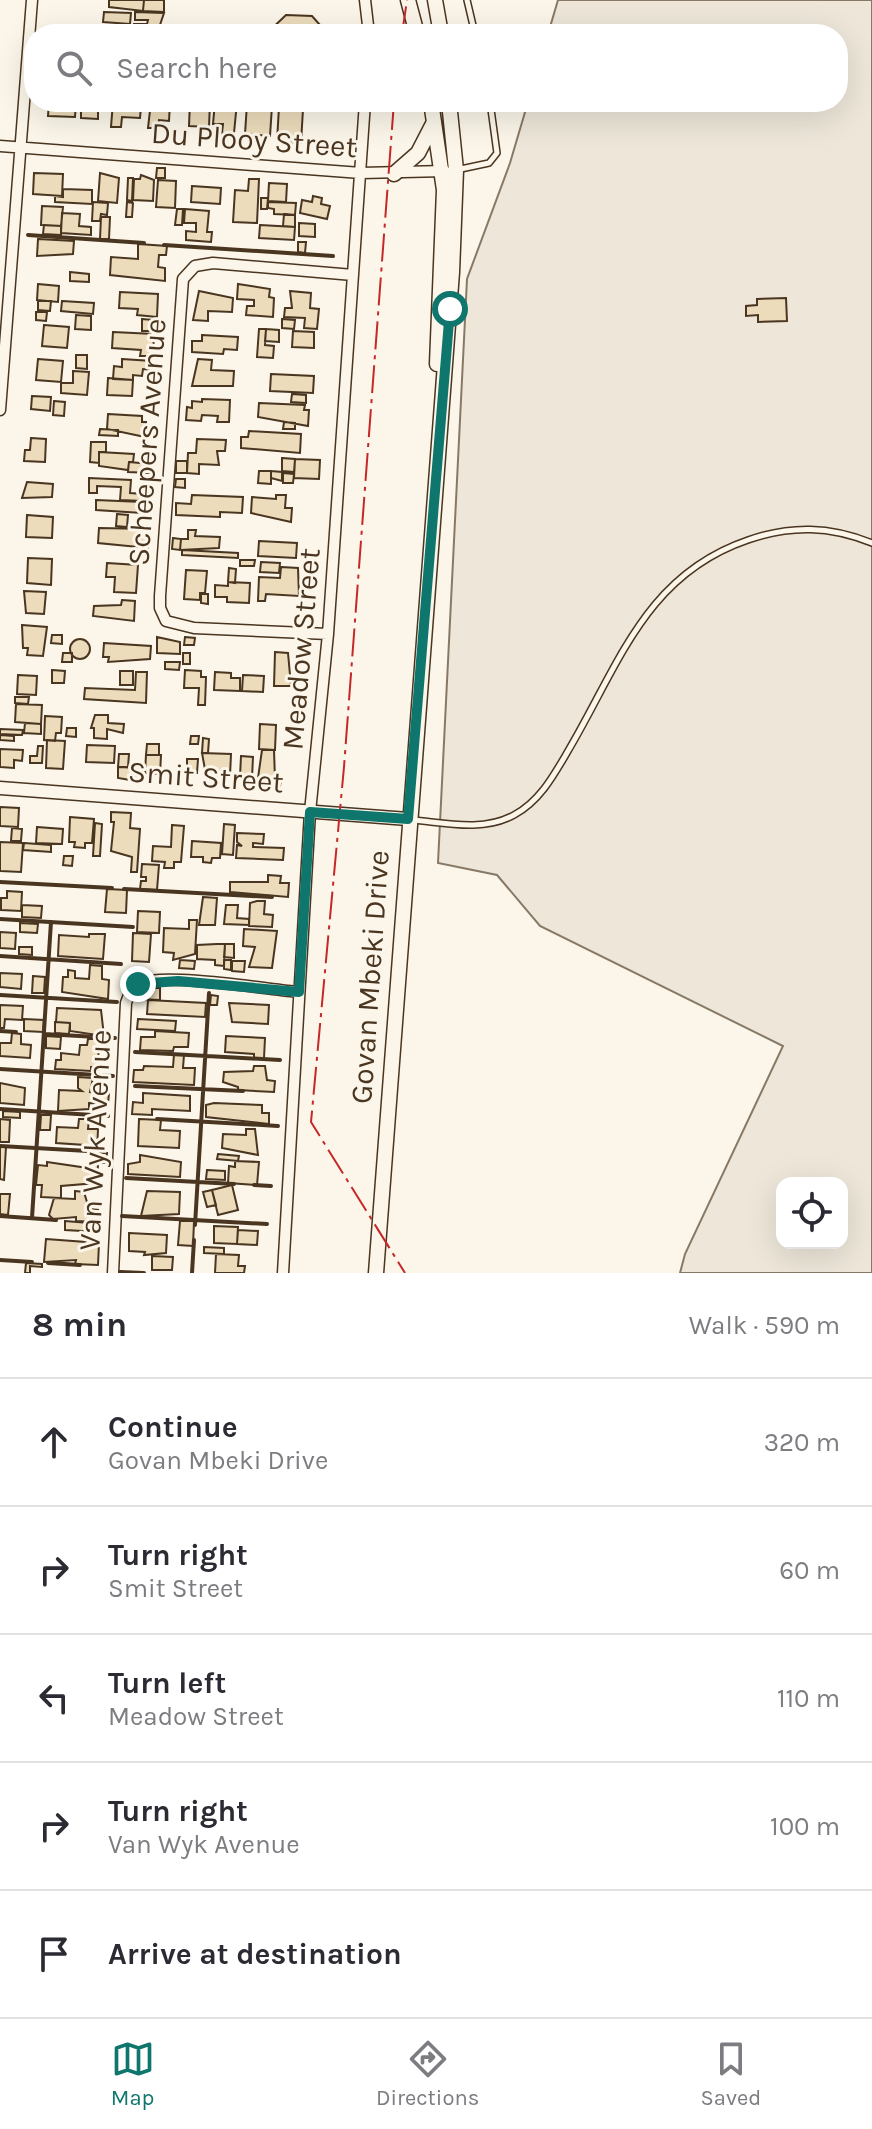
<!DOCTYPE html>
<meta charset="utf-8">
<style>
:root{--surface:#fff;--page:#f2f2f3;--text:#2b2b33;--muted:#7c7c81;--line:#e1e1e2;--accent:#0f766e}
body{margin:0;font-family:Karla,sans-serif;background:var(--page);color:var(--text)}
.controls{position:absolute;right:24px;bottom:24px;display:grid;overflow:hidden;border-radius:16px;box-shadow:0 8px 32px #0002}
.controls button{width:72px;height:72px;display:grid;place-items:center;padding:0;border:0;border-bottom:2px solid var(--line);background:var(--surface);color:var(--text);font:40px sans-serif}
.stop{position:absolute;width:24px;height:24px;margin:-18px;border:6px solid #0f766e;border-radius:50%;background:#fff}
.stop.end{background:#0f766e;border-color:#fff;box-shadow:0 2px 8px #0008}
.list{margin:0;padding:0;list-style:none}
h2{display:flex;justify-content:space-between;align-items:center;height:104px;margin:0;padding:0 32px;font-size:34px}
h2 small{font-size:26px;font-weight:400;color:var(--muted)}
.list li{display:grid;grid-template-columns:52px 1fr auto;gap:24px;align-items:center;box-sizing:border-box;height:128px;padding:0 32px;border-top:2px solid var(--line)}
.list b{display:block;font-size:30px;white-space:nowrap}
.list p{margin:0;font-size:26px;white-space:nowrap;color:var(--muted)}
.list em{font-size:26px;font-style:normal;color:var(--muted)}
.icon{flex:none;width:44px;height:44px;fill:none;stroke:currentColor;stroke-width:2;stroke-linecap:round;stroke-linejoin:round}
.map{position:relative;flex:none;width:872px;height:1273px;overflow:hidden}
.search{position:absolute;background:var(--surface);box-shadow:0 8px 32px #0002;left:24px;right:24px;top:24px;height:88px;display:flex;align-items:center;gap:20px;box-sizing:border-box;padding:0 28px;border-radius:32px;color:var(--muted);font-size:30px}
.sheet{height:744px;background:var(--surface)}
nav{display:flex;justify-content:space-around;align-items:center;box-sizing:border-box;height:112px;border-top:2px solid var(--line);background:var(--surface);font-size:22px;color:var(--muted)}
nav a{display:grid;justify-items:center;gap:4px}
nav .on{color:var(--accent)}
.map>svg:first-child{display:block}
.green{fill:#ede6d9;stroke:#887966;stroke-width:2;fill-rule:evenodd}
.building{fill:#ecdcbc;stroke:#4a3520;stroke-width:2}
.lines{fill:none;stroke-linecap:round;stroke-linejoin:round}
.service-casing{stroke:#4a3520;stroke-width:8}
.minor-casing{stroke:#4a3520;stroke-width:13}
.tertiary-casing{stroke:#4a3520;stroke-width:15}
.secondary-casing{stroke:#4a3520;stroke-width:17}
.service{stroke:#fbf6e9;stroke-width:5}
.minor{stroke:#fbf6e9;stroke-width:10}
.tertiary{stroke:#fbf6e9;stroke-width:12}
.secondary{stroke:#fbf6e9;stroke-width:14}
.wall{stroke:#4a3520;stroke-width:4}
.power{stroke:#c62828;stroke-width:2;stroke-dasharray:28 6 4 6;stroke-linecap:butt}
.route{stroke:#0f766e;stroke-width:10}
.labels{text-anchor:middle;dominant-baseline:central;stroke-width:6;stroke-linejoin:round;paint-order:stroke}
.street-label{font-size:30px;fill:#4a3520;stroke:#fbf6e9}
</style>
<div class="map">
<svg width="872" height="1273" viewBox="0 0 872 1273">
<rect width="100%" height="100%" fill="#fbf6e9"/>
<path class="green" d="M558,0H872V1273H680L685,1254L783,1046L540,926L497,875L438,863L467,279L510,163L528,102H838V34H548ZM782,1183H842V1243H782Z"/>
<path class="building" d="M109,0H144L143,11L109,7Z
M144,0H164V12L143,11Z
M104,12L131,13L130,24L103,22Z
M135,12L164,13L160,25H164L163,34H134V24H147L148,20H135Z
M286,15L312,16L328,34H266Z
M101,25L130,26V34H101Z
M49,102H76L75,117L48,116Z
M113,102H135L134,107H141L140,118L122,117L121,127H111Z
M151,102H170L169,121L159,120L158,128H148Z
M190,102H210L209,127L189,126Z
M215,102H237L234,133H222L223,124H213Z
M295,102H310V108L295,107Z
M247,104L272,106L270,136L245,134Z
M279,107L303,109L301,143L277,141Z
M81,109H98V119L81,118Z
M157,168H165V178H156Z
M34,173L63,174L62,196L33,194Z
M100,173L119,178L117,203L98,201Z
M141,175L154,180L153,201L133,200L134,179H140Z
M128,178H133L132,201L127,200Z
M249,179H259L257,223L233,222L235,190L248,191Z
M158,180L176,181L175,208L156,207Z
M269,183L287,184L286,202L268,201Z
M192,186L221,188L220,204L191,202Z
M63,189L92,190V204L55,202V196L63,197Z
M313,196L322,198L321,204L330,206L327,219L300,213L302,200L312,202Z
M261,198H268L267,209H261Z
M93,202L108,203L107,215L101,214L100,221H92Z
M127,202L133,203L132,217H126Z
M268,202L296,203L295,215L274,214V209L268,208Z
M42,206L63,207L61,226L41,225Z
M177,209H183L182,225H175Z
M185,209L209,211L207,232H212L211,242L186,240V231L196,232V223H184Z
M62,213L80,214L79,226L91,227V235L61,233Z
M284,214L295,215V227L283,226Z
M101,217H110L109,239H100Z
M299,223L315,224V237L299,236Z
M44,225L61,226V235L43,234Z
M260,225L295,227L294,240L259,238Z
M38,239L74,241L73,254L37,256Z
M298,242H306L305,253L298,252Z
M138,244L167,246L166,255H159L158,267L165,268V281L110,275L111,257L138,259Z
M70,272L89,274V282L70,281Z
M38,284L59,286L58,302L37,300Z
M238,284L270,289L269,297L274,298L273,317L246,315L247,306H254V300L237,299Z
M199,291L233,298L232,312L208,311V321L193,320Z
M290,291L311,293L310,308L319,309L317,329L304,328L305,318L284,317L285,308H292Z
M120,292L158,294L157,317L137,315L138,309L119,308Z
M786,298L787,321L758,322V315L746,316V306L757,305V299Z
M38,301H51L50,311L38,310Z
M62,301L94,303L93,314L61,311Z
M36,312H47L46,321L36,320Z
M76,315L91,316V330L75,329Z
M142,319L153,320L152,331H142Z
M282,319L295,320L294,329L282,328Z
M44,325L69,327L67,348L42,346Z
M259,329H266L265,345L274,346L273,358L257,357Z
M266,329L279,330V342L265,341Z
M293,331L314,332V348L292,347Z
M113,332L154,334L153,356H140L141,350L112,348Z
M202,335L238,337L237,350L224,349L223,354L192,352V341H202Z
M76,355H87V369L76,368Z
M38,359L63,361L61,382L36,380Z
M122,359L152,361V370L143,369L142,376L133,375V380L113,379L114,366L122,367Z
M198,359L212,360L211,370L234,371L233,386H192Z
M73,371L89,372L87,395L61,393V383H73Z
M271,374L314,376L313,393L270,391Z
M108,378L133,380L132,396L107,395Z
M292,394L306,395V403L291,402Z
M32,396L51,397L50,411L31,409Z
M202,399L230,400L229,422H217L218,416L202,415L201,421L186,420L187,407L192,408V401L202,402Z
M54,401L65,402L64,416L53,415Z
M259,403L305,405L304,410H309L308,426L258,417Z
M108,414L142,416V422H146L145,437L107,429Z
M284,422L295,423V429H283Z
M100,429L118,430V436L99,435Z
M249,431L301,434L300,453L241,448V437H248Z
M31,438L46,439L45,462L24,461L25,450H30Z
M197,439L226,440L225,451H217L219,465L199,464V474L187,473L188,453H196Z
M91,442H106V452H99V463L90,462Z
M99,452L134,454L133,462H129L128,470L99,466Z
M282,458L295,459L294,472L282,471Z
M295,459L320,460L319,479L294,478Z
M176,461H187V473H176Z
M129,462L151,464L150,473L128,472Z
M259,471H271V484L258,483Z
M271,471L282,472V481L271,478Z
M283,473L294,474L293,483H283Z
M89,478L131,480L130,493L143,494V501L120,500L121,487L97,486V493H89Z
M176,479H185V488L175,487Z
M27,482L53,484L52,497L22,498Z
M192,495L243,497L242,513L220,512V517L176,515V503L191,504Z
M276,495H286L285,508H292L291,522L251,513L252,497L276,499Z
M96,500L142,502V513L96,510Z
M117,514L128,515L127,527L116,526Z
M27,515L53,517L52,538L26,537Z
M99,528L149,529L148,548L98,543Z
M188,530H196L195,536L220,537L219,548L180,550L181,539H188Z
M173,538L181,539L180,550L172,549Z
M259,541L297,543L296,558L258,556Z
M182,550L238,553V558L182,555Z
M28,558L52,559L51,585L27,583Z
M240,560H255L254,566H240Z
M261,562L280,563L279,573L260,572Z
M107,563L138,565L136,593L114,592L115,577H106Z
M281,567L298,568L299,596L266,594L265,601H258L259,577L280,578Z
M229,568L236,569L235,583L228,582Z
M186,570L207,571L205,593H200V600L184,599Z
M228,582L250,583L249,603L227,602V597H215V585L228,586Z
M24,591L46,592L44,614L26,613Z
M201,594H208V604L201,603Z
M122,600L135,601L134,621L93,616L94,606L121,605Z
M22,625L47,627L43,656L27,655L28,648H23Z
M52,635H62V644L51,643Z
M157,637L180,642V654L157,653Z
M185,637L195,638L194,645H184Z
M70 649a10 10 0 1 1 20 0a10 10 0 1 1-20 0Z
M104,643L151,646L150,659L108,662L109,657H103Z
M275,652L288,653L291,686H274Z
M63,653H72V662H62Z
M183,653H190V664H183Z
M165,662H180L179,670L165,669Z
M52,670L65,671L64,683H52Z
M185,670L201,671V677H206L205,705H198L199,688H184Z
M120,671H133V685H120Z
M136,672H147L146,703L84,699L85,688L135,690Z
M215,672L231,673V678H240V691L214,690Z
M18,675L37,676L36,695L17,694Z
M243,675L264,676L263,692L242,691Z
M15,697H29L28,704L15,703Z
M16,704L42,705L41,724L15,722Z
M95,715H108V723L124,724L123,733L107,729V739L94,738V728H91Z
M45,716L62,717L61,733H56L55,741L44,740Z
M25,723L41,724V734L24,733Z
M260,724L276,725L275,750L259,749Z
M67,728H76V737L66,736Z
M0,729L23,730L22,735L0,734Z
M0,735L14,736V741L0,740Z
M191,736H199L198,744H190Z
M203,738L209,739L208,753H202Z
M47,740L65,741L63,769L46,768Z
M147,744H159V755H146Z
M87,745L115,746L114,763L86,762Z
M38,746H43L42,763H30V756H37Z
M0,749L23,750L22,761L14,760V768L0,767Z
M262,750H274L275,779H281L280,786L257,785Z
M202,753L231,754L230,776L206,775Z
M119,754H129L128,767H118Z
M146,755H161L160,774L145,773Z
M241,756L253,757L252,778L240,777Z
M187,759H198L197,773L187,772Z
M118,767L142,768V782L118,778Z
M0,807L19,808L18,827L0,826Z
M111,812L131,813L130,828L140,829L137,872H131L132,857L111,851L114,822H111Z
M70,817L94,819L92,843H85V848L74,847L75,842H69Z
M95,823L102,824L100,856H93Z
M224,824L235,825L233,855L222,854Z
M172,825L184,826L181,862H174V868H164L165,862L152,861L153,846L171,847Z
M37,827L63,829L62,844L36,843Z
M12,828L22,829L21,841H11Z
M237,833L264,834L263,844L253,843V847L284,848L283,860L236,858L237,845L242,846L237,842Z
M192,841L221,843L220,858H212L211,863L203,862V857H191Z
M0,842L23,843L21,872L0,871Z
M24,843L51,845V852L23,850Z
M64,856H73L72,866L63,865Z
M142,864L159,865L157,890L140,889L141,881H146V877H141Z
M268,875L281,876L280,883H289L288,897L230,892V882H268Z
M107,889L127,890L126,913L105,912Z
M7,891L22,892L21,911L1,910V898H7Z
M203,897L217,898L215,925H199Z
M257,901H265L264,914L273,915L272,927L249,926L250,903Z
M22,905L42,906L41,918L22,917Z
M226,905H238L237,918L249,919V925L224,924Z
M138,911L160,912L159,933L137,932Z
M189,920H197L195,954L173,960L174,953L163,952L164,928L189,929Z
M20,923L38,924L37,933L20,932Z
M244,929L277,931L272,968L249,967L255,947L243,946Z
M0,932L16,933L15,949L0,948Z
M133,933L151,934L149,962L132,961Z
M89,934H105L103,959L58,956L59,935L89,937Z
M217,944H225L224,966L215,965V960L197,959V945Z
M225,944H234V958L224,957Z
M19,947H32V955L19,954Z
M180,960L195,961L194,969L179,968Z
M224,960H231V970L224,969Z
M232,961H245L244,972L232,971Z
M90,965L102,966V979L109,980L108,999L62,992L63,977H68V970L75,971V978L89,979Z
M0,973L22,974L21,989L0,987Z
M33,976L45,977L44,993H32Z
M150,988H160V1000L139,999Z
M211,995L218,996L217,1005H210Z
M148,1000L206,1003L205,1017L147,1014Z
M229,1003L269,1005L268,1024L232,1022Z
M0,1005L23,1006L22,1020L5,1019L4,1028H0Z
M57,1008L101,1010L104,1036L70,1031V1023L56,1022Z
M24,1019L44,1020L43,1032L24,1031Z
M138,1019L176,1021L175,1031L137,1029Z
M55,1022L70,1023L69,1034L55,1033Z
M155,1031L189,1033L188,1047H174L173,1051L140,1050L141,1037H155Z
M12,1033L21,1034V1044L31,1045L30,1058L0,1056V1043H11Z
M46,1036L61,1037L60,1049L46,1048Z
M226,1036L265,1038L264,1058H254V1054L225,1052Z
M88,1039H99L98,1067H91V1071L55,1069L56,1060H61V1053L79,1055L80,1045H87Z
M174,1054L184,1055L183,1068H195L194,1085L133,1082L134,1070H143L144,1066L173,1067Z
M254,1066H265L267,1080L275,1081L274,1092L238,1090V1087L223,1082L224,1072L253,1071Z
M78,1077L93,1078L90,1092L109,1093L108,1104L89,1103V1109L58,1111L59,1090L82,1091L78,1088Z
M0,1083L25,1088L24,1105L0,1103Z
M143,1093L190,1096V1111L152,1109V1115L132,1114L133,1102L143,1103Z
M214,1103L262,1105V1113H269V1124L206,1117V1105Z
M3,1111L20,1112V1118L3,1117Z
M41,1115H51L50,1130H40Z
M0,1119L10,1120L9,1142H0Z
M79,1119H89L88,1129H98L97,1151L84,1150L85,1145L56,1143L57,1127L78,1128Z
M139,1119L161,1120L160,1130L180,1131L179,1148L138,1146Z
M246,1129H255L258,1155L222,1148L223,1134L246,1135Z
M0,1147H6L4,1180L0,1179Z
M100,1153H107L106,1163H100Z
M218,1154L239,1156L238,1161L217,1159Z
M140,1155L181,1162L180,1177L128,1174V1164L140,1162Z
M235,1161L259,1162L257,1185L228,1183L229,1166L235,1167Z
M47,1162L88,1168V1164H98L97,1183L61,1186V1198L41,1197L42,1185H36L38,1165L47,1166Z
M207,1170L225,1171V1180L206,1179Z
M232,1185L238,1210L218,1215L212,1190Z
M212,1190L216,1205L207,1207L203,1192Z
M75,1191L84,1192L89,1209L98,1210L97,1222L76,1221V1217L53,1219L49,1215L54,1198L75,1199Z
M147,1191L180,1192L179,1214L141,1216Z
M0,1194H10L8,1215L0,1214Z
M65,1221L101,1224L100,1232L65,1230Z
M180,1221H194L193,1246L178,1245Z
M214,1226L238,1227L237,1244L214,1243Z
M238,1230L258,1231L257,1245L237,1244Z
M129,1233L167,1235L166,1253L144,1255L145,1252L129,1251Z
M46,1239L99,1243L98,1265L75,1264L76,1260L44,1262Z
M204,1247L224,1248V1254L204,1253Z
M216,1254L239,1255L238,1266H245L244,1273H215Z
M152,1256L173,1257L172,1270H152Z
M26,1263L42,1264V1267L30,1266V1273H25Z"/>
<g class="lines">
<g class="service-casing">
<path id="service" d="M467,0L475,34
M456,170L489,163L497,153L490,102
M413,820C446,823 483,832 514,815C540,801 554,775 568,751C619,665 645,575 748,540C791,525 830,526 872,543"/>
</g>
<g class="minor-casing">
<path id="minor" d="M365,0L369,34
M0,146L361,173L445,171
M0,410L32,0
M328,634L194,628L166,621L160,608V596L183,279L195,266L213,263L353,275
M113,1273L126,1003C129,994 132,987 140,983C168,973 265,989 299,992
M283,1273L310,812L328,634L365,102"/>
</g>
<g class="tertiary-casing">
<path id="tertiary" d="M0,788L408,819"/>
</g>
<g class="secondary-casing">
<path id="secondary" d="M408,0L417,34
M435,0L441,34
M431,102L444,190L437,364
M394,174L418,153L434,122
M376,1273L452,272L456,170L449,102"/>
</g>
<use href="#service" class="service"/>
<use href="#minor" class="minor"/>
<use href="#tertiary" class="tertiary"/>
<use href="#secondary" class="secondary"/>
<path class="wall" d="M28,235L144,243
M164,245L333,256
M0,882L112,888
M124,889L272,897
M0,919L133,927
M0,956L121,964
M0,995L117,1002
M0,1031L16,1032
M44,1034L115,1038
M135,1052L280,1060
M0,1069L113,1076
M135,1086L243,1091
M0,1109L108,1116
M157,1119L278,1126
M0,1146L88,1151
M126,1178L234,1184
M254,1185L271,1186
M0,1216L56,1220
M122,1216L267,1224
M32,1218L51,922
M195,1225L209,993
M0,1260L32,1262
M48,1263L80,1265
M120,1272L144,1273
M192,1273L194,1240"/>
<path class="power" d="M402,34L407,0
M394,102L344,767L311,1122L405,1273"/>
</g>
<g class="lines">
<path class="route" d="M138,984L178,981L299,992L310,812L408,819L450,309"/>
</g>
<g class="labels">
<g class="street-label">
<text transform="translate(254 140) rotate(4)">Du Plooy Street</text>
<text transform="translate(147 442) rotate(-86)">Scheepers Avenue</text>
<text transform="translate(301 649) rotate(-85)">Meadow Street</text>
<text transform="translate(206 777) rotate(4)">Smit Street</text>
<text transform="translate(370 977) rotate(-86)">Govan Mbeki Drive</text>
<text transform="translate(95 1140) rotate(-87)">Van Wyk Avenue</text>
</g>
</g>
</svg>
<div class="controls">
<button><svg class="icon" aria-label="locate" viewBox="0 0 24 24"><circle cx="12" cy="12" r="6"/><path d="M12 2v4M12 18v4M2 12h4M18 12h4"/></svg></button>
</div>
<div class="stop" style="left:450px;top:309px"></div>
<div class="stop end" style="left:138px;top:984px"></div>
<div class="search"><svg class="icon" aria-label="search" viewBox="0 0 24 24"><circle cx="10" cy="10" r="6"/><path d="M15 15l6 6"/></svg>Search here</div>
</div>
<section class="sheet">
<h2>8 min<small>Walk · 590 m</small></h2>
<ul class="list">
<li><svg class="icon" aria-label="ahead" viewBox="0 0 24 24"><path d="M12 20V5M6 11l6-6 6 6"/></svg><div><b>Continue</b><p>Govan Mbeki Drive</p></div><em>320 m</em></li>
<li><svg class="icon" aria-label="right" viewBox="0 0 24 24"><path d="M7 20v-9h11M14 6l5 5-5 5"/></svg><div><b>Turn right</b><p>Smit Street</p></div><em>60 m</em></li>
<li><svg class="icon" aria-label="left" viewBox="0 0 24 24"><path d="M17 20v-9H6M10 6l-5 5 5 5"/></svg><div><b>Turn left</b><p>Meadow Street</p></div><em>110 m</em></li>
<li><svg class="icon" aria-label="right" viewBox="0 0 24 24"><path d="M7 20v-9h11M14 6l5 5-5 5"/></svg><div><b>Turn right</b><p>Van Wyk Avenue</p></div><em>100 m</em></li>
<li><svg class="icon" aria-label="arrive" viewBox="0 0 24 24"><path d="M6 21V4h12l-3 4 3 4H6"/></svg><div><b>Arrive at destination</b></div></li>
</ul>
</section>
<nav>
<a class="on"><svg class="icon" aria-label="map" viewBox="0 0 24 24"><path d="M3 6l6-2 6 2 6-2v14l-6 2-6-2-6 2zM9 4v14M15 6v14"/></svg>Map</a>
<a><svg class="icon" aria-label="directions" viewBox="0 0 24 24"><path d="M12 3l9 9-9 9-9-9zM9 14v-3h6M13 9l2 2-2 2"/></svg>Directions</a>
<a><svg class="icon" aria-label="saved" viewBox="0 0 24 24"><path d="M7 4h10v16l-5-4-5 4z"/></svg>Saved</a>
</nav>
